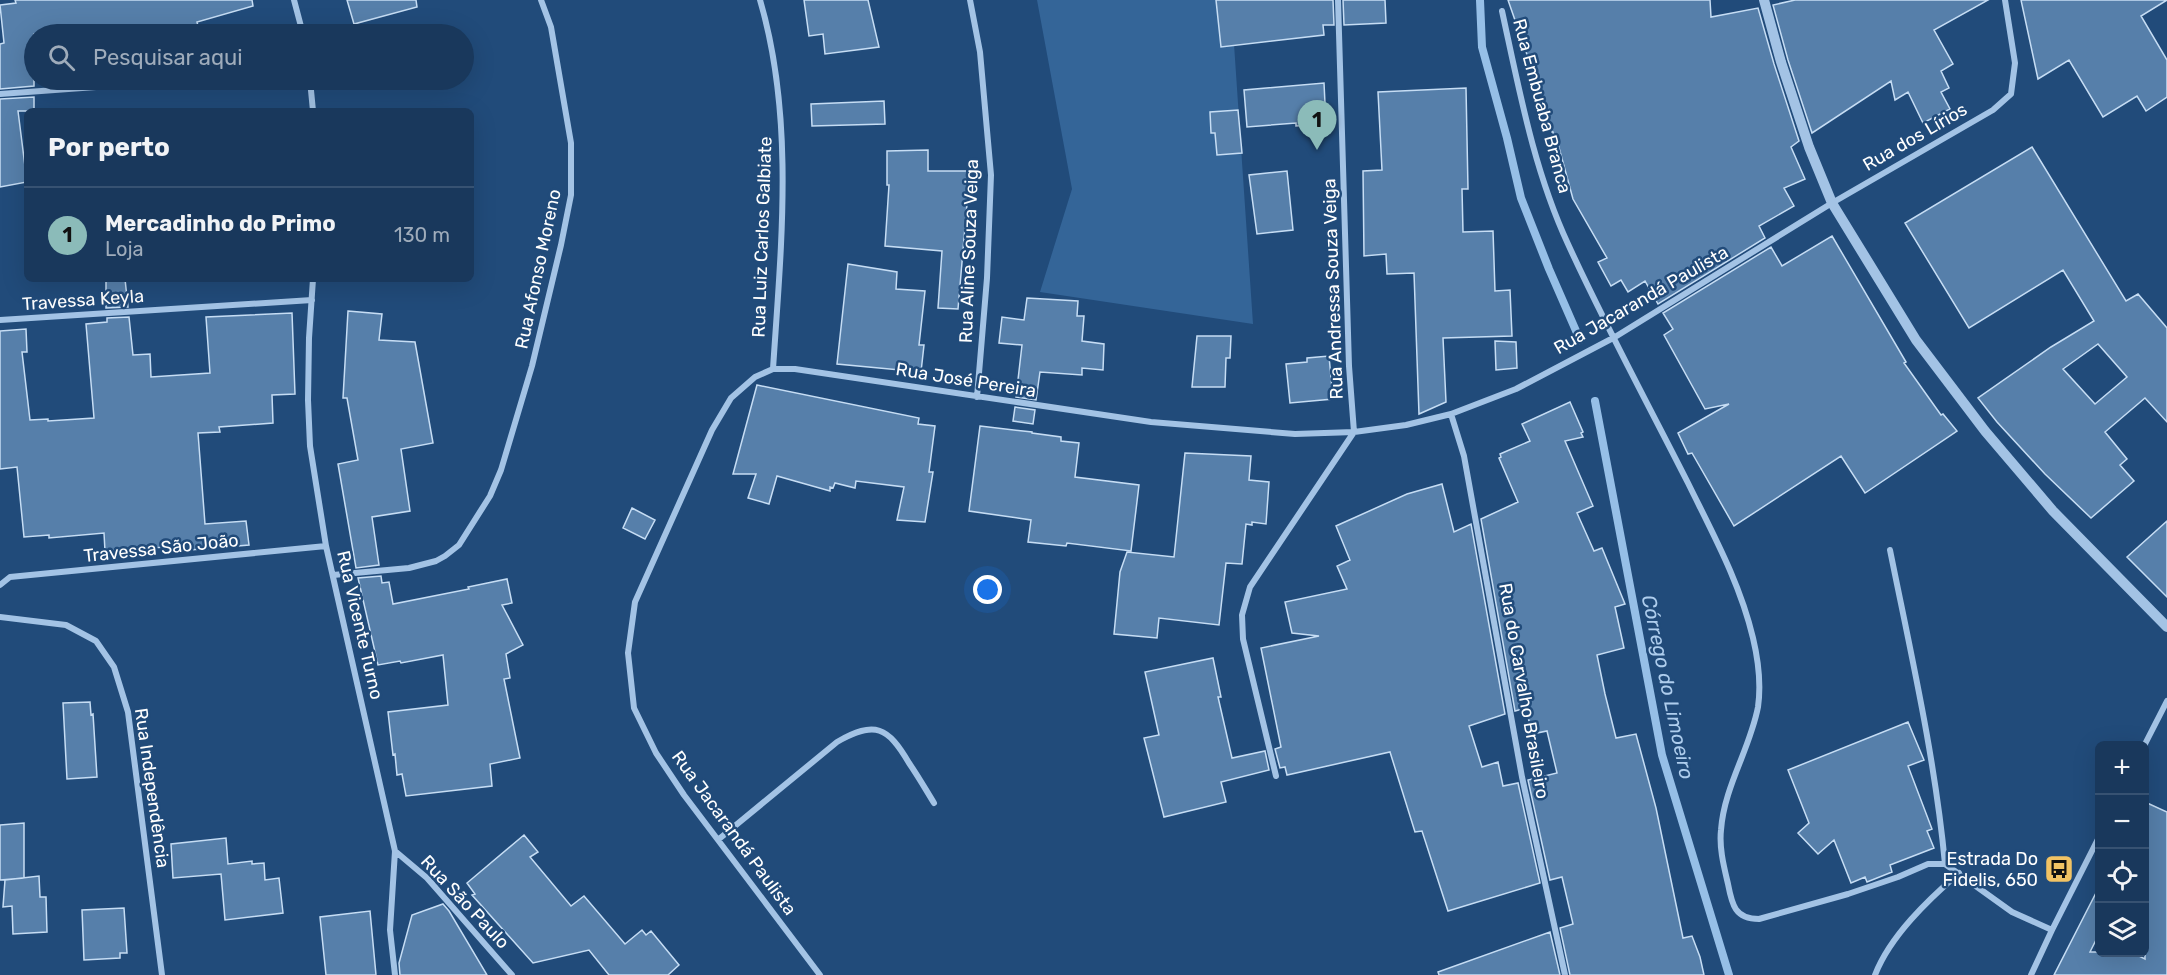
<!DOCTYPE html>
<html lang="pt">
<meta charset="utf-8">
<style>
:root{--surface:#19385c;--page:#264365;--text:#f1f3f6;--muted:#9facbb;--line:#375272;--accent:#8bbbb9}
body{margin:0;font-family:Rubik,sans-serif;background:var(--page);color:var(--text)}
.controls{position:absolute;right:18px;bottom:18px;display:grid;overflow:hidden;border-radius:9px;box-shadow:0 6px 24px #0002}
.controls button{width:54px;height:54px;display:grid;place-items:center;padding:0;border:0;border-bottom:2px solid var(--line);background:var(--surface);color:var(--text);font:30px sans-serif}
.you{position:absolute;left:988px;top:590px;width:21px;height:21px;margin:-15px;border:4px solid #fff;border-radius:50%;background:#1a73e8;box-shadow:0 0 0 9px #1a73e833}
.badge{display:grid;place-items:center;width:39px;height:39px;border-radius:50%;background:var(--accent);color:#111;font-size:20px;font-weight:700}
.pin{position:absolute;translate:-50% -50px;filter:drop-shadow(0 2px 3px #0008)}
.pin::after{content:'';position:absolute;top:32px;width:21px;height:18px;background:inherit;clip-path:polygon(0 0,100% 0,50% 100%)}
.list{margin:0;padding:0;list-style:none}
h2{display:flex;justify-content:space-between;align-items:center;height:78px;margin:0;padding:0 24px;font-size:26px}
h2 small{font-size:20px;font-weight:400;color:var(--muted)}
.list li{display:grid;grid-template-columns:39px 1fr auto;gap:18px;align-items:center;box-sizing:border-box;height:96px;padding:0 24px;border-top:2px solid var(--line)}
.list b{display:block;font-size:22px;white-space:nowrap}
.list p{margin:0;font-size:20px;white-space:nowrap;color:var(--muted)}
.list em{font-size:20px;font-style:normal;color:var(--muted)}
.icon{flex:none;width:33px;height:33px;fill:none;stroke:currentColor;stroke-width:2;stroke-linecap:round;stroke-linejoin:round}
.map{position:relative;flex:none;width:2167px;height:975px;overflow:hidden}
.search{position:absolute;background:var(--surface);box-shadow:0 6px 24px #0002;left:24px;top:24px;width:450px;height:66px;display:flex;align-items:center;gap:15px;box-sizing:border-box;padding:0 21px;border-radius:33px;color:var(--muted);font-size:22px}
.panel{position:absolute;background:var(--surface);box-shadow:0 6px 24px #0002;left:24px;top:108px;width:450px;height:174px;border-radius:9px}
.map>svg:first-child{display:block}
.green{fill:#346598}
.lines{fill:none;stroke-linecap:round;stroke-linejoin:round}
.stream{stroke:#96bfe7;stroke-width:8}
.building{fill:#567faa;stroke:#c6ddf4;stroke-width:1.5;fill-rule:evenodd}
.minor{stroke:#a3c3e5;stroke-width:6}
.tertiary{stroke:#a3c3e5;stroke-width:10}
.labels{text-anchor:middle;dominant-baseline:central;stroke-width:5;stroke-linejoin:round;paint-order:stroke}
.street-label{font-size:18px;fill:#fff;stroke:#214b7a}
.poi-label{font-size:18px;fill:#fff;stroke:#214b7a;text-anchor:end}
.water-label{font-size:20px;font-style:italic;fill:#aecded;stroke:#214b7a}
</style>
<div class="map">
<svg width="2167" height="975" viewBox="0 0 2167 975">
<rect width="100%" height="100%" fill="#214b7a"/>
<path class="green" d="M1037,0H1231L1253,324L1040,292L1072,189Z"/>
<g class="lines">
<path class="stream" d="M1480,0L1482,47L1507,138L1521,198L1549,269L1580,340
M1595,401L1662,755L1729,975"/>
</g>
<path class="building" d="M15,0H252L253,6L197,22L200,34H34V86L0,89V44L4,43L0,5L16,3Z
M347,0H416L417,7L354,24Z
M804,0H868L879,47L825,54L823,34L809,36Z
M1216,0H1333L1334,25H1323L1324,35L1221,47Z
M1343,0H1385L1386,23L1344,25Z
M1508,0H1710L1711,17L1758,8L1774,64L1799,141L1791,147L1805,179L1784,188L1794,206L1759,226L1765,238L1658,304L1645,281L1628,292L1621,280L1611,286L1598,262L1607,258L1573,199L1558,144H1555L1553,132H1552L1534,72H1533Z
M1795,0H1988L1934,30L1953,64L1941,71L1949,88L1941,92L1950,109L1923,123L1908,92L1895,100L1891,81L1812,133L1788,60L1773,5Z
M2021,0H2167L2141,16L2167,60V97L2146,111L2137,96L2103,117L2069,60L2038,79Z
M1324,83L1326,124L1296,126V123L1247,127L1244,90Z
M1466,88L1468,189H1462L1463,232L1493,231L1495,291L1510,290L1512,336L1443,338L1446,402L1419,414L1414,273L1387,274L1386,254L1364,256L1363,171L1382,170L1378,92Z
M34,97V111H18L27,182L0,187V99Z
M884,101L885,124L812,126L811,104Z
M1238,110L1242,153L1217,155L1215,133H1211L1210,112Z
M2032,147L2126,301L2138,294L2167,328V422L2145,398L2105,432L2127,459L2120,465L2134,481L2091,518L2045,474L1997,422L1978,398L2051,347L2094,321L2063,270L1969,328L1905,223ZM2098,344L2127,377L2095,404L2063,369Z
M928,150V171H973V192H968L958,309L938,308L942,251L885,246L889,185H887V151Z
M1287,171L1293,230L1257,234L1249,175Z
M1832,236L1906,362L1904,363L1941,415L1943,414L1957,431L1865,493L1841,456L1734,526L1692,453L1688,454L1678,433L1729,404L1705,409L1664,335L1673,329L1663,313L1771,247L1782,266Z
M848,264L897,272L896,289L925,291L919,345H924L921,372L837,364Z
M106,279H125L128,307L106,308Z
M1027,298L1078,301L1077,316H1084L1082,341L1104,344L1103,370L1082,368V375L1040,372L1036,400L1016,397L1022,345L999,343L1002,317L1024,320Z
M348,311L382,314L379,340L415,342L433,443L401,449L410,511L372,517L379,565L356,568L338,464L358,460L347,398H343Z
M292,313L295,394L272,395L273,423L219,427L220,432L198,433L205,524L246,521L249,545L166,552V547L105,551L104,533L49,538V535L24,537L17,467L0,469V331L26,329L27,352H22L30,420L48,419V421L94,418L86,324L107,322V318L129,317L133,355L150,354L151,377L210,373L206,317Z
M1197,336H1231L1230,358H1226L1225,387H1192Z
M1495,341L1516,342L1517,368L1496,370Z
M1329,356L1333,399L1290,403L1286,364L1307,362V358Z
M757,385L919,418L918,424L935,426L929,472H933L925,522L897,520L904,487L856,481L855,488L835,483L833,488L830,487V491L777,476L769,504L748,498L756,474H733Z
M1570,402L1583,432L1581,433L1583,437L1565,441L1593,506L1577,513L1594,551L1602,548L1625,604L1615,607L1624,648L1597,655L1605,694L1616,738L1636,734L1656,808L1683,938L1692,936L1700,957L1704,975H1570L1560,928L1573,924L1562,877L1550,880L1528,780L1557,773L1547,731L1532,734L1526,708L1515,711L1481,519L1518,502L1499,458L1501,457L1500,454L1530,441L1522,424Z
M1015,407L1035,410L1033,424L1013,421Z
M980,426L1032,432V433L1061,437V441L1079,443L1075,477L1139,485L1131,551L1067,543L1066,546L1028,542L1031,520L969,511Z
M1185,453L1251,456L1249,480L1269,482L1266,524L1252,522V525L1246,524L1242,564L1226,563L1219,625L1159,618L1157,638L1114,634L1120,572L1127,552L1174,557Z
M1442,484L1454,532L1471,524L1505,714L1469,726L1482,767L1498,762L1503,786L1518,783L1540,883L1448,911L1422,831L1415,832L1390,752L1287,775L1285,767L1280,768L1275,749L1281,747L1261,648L1319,636L1292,633L1285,602L1347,589L1337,566L1350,560L1336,526L1407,494Z
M632,508L655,520L645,539L623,528Z
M2167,521V597L2127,557Z
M381,576L382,583L389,582L393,604L469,589L468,587L507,579L512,603L502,605L523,645L506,654L510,678L504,679L520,758L490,764L492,786L406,796L402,774L397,775L395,754L393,755L388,712L448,705L443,655L401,663L400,661L378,665L358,578Z
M1213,658L1221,697H1218L1232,758L1265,751L1269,770L1221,782L1226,802L1164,817L1144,738L1159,735L1145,672Z
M90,702L91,715L93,714L97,777L67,779L63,703Z
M1908,722L1924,760L1908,766L1932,829L1927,831L1934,848L1890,865L1892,872L1867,882L1865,877L1851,883L1834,840L1818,854L1798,833L1809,823L1788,770Z
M2145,802L2167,812V975H2054L2100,885V932L2090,952H2131L2145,959Z
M24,823V878L0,880V825Z
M524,835L538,852L530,857L571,906L584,896L625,944L642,930L646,935L651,931L679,965L668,975H609L589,950L533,963L472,895L475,894L467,883Z
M226,838L228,864L252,861V864L264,863L265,880L279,878L283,913L225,920L221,874L173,878L171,844Z
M39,876L40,897H46L47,932L13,934L12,906L3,907L5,880Z
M443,904L449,911L487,975H400L399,963L412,915Z
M124,908L127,953H120V958L84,960L82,910Z
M370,911L376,975H326L320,917Z
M1550,932L1560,975H1439L1438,972Z"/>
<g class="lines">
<path class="minor" d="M294,0L303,34
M760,0C795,119 781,247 773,369
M970,0L980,52L991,175L987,278L977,397
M1338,0L1349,366L1354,432
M1502,11C1519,89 1534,171 1568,244C1605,325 1648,404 1688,483C1713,534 1740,583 1753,638C1758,659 1761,686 1758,707C1750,749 1724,787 1721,830C1719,848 1724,867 1728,884C1732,905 1735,919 1759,919L1848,894L1898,877L1928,864H1945L2012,912L2052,930
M310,80L313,111
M0,94L192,80
M313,279L309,338L308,400L310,446L326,546L395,851L390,930L395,975
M0,320L312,300
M1451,414L1464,456L1522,777L1565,975
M1890,550C1911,654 1935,758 1945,864
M333,575L409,568L436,561L445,556L459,545L490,496L501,470L532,366L561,245L571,195V143L551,27L541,0
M0,585L10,577L326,546
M0,617L66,625L96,641L114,667L128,712L162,975
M2144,746L2167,701
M1276,776L1243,639L1242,615L1250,587L1354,432
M719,839L837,742C875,720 888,727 909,763C918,776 926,790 934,803
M395,851L427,878L512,975
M820,975L684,795L656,753L634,708L628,653L635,602L712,430L731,398L755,377L773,369H795L1151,422L1295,434L1354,432L1406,425L1451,414L1516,389L1615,337L1832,203L1993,110L2011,94L2015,63L2005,0
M1875,975C1890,936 1928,900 1959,873
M2031,975L2052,930L2100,835"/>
<path class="tertiary" d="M1764,0L1781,62L1809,147L1832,203L1916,340L1985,431L2053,511L2167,627"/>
</g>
<defs>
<g id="bus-square" transform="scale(1.5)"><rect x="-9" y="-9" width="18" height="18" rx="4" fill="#f2c364" stroke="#214b7a"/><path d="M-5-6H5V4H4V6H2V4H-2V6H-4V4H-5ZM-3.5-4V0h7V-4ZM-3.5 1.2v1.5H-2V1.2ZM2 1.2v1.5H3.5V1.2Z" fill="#111"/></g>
</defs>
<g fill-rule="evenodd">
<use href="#bus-square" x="2059" y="869"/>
</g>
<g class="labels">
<g class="street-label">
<text transform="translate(1542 106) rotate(75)">Rua Embuaba Branca</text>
<text transform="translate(1915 137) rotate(-30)">Rua dos Lírios</text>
<text transform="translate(762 237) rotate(-88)">Rua Luiz Carlos Galbiate</text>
<text transform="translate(969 251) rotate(-88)">Rua Aline Souza Veiga</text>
<text transform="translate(538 269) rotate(-78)">Rua Afonso Moreno</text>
<text transform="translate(1333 289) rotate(-92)">Rua Andressa Souza Veiga</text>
<text transform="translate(83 300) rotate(-4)">Travessa Keyla</text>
<text transform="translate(1641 300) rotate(-30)">Rua Jacarandá Paulista</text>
<text transform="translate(966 380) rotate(9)">Rua José Pereira</text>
<text transform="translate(161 548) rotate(-6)">Travessa São João</text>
<text transform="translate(360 625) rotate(77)">Rua Vicente Turno</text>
<text transform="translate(1524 691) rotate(80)">Rua do Carvalho Brasileiro</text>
<text transform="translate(152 788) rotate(82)">Rua Independência</text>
<text transform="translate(734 833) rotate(54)">Rua Jacarandá Paulista</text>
<text transform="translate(465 902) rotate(47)">Rua São Paulo</text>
</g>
<g class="poi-label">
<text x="2038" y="859">Estrada Do<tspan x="2038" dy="21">Fidelis, 650</tspan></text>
</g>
<g class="water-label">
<text transform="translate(1668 687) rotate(78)">Córrego do Limoeiro</text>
</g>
</g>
</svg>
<div class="controls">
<button>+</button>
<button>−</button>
<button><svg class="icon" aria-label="locate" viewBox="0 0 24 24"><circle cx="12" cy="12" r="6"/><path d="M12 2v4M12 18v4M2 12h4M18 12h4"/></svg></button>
<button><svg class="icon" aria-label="layers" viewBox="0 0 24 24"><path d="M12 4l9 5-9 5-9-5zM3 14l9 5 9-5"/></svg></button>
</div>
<div class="you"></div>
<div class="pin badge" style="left:1317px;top:150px">1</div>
<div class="search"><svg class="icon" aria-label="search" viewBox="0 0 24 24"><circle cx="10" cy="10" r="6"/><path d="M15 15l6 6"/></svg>Pesquisar aqui</div>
<section class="panel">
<h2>Por perto<small></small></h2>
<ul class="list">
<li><span class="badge">1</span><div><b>Mercadinho do Primo</b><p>Loja</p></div><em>130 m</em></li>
</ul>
</section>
</div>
